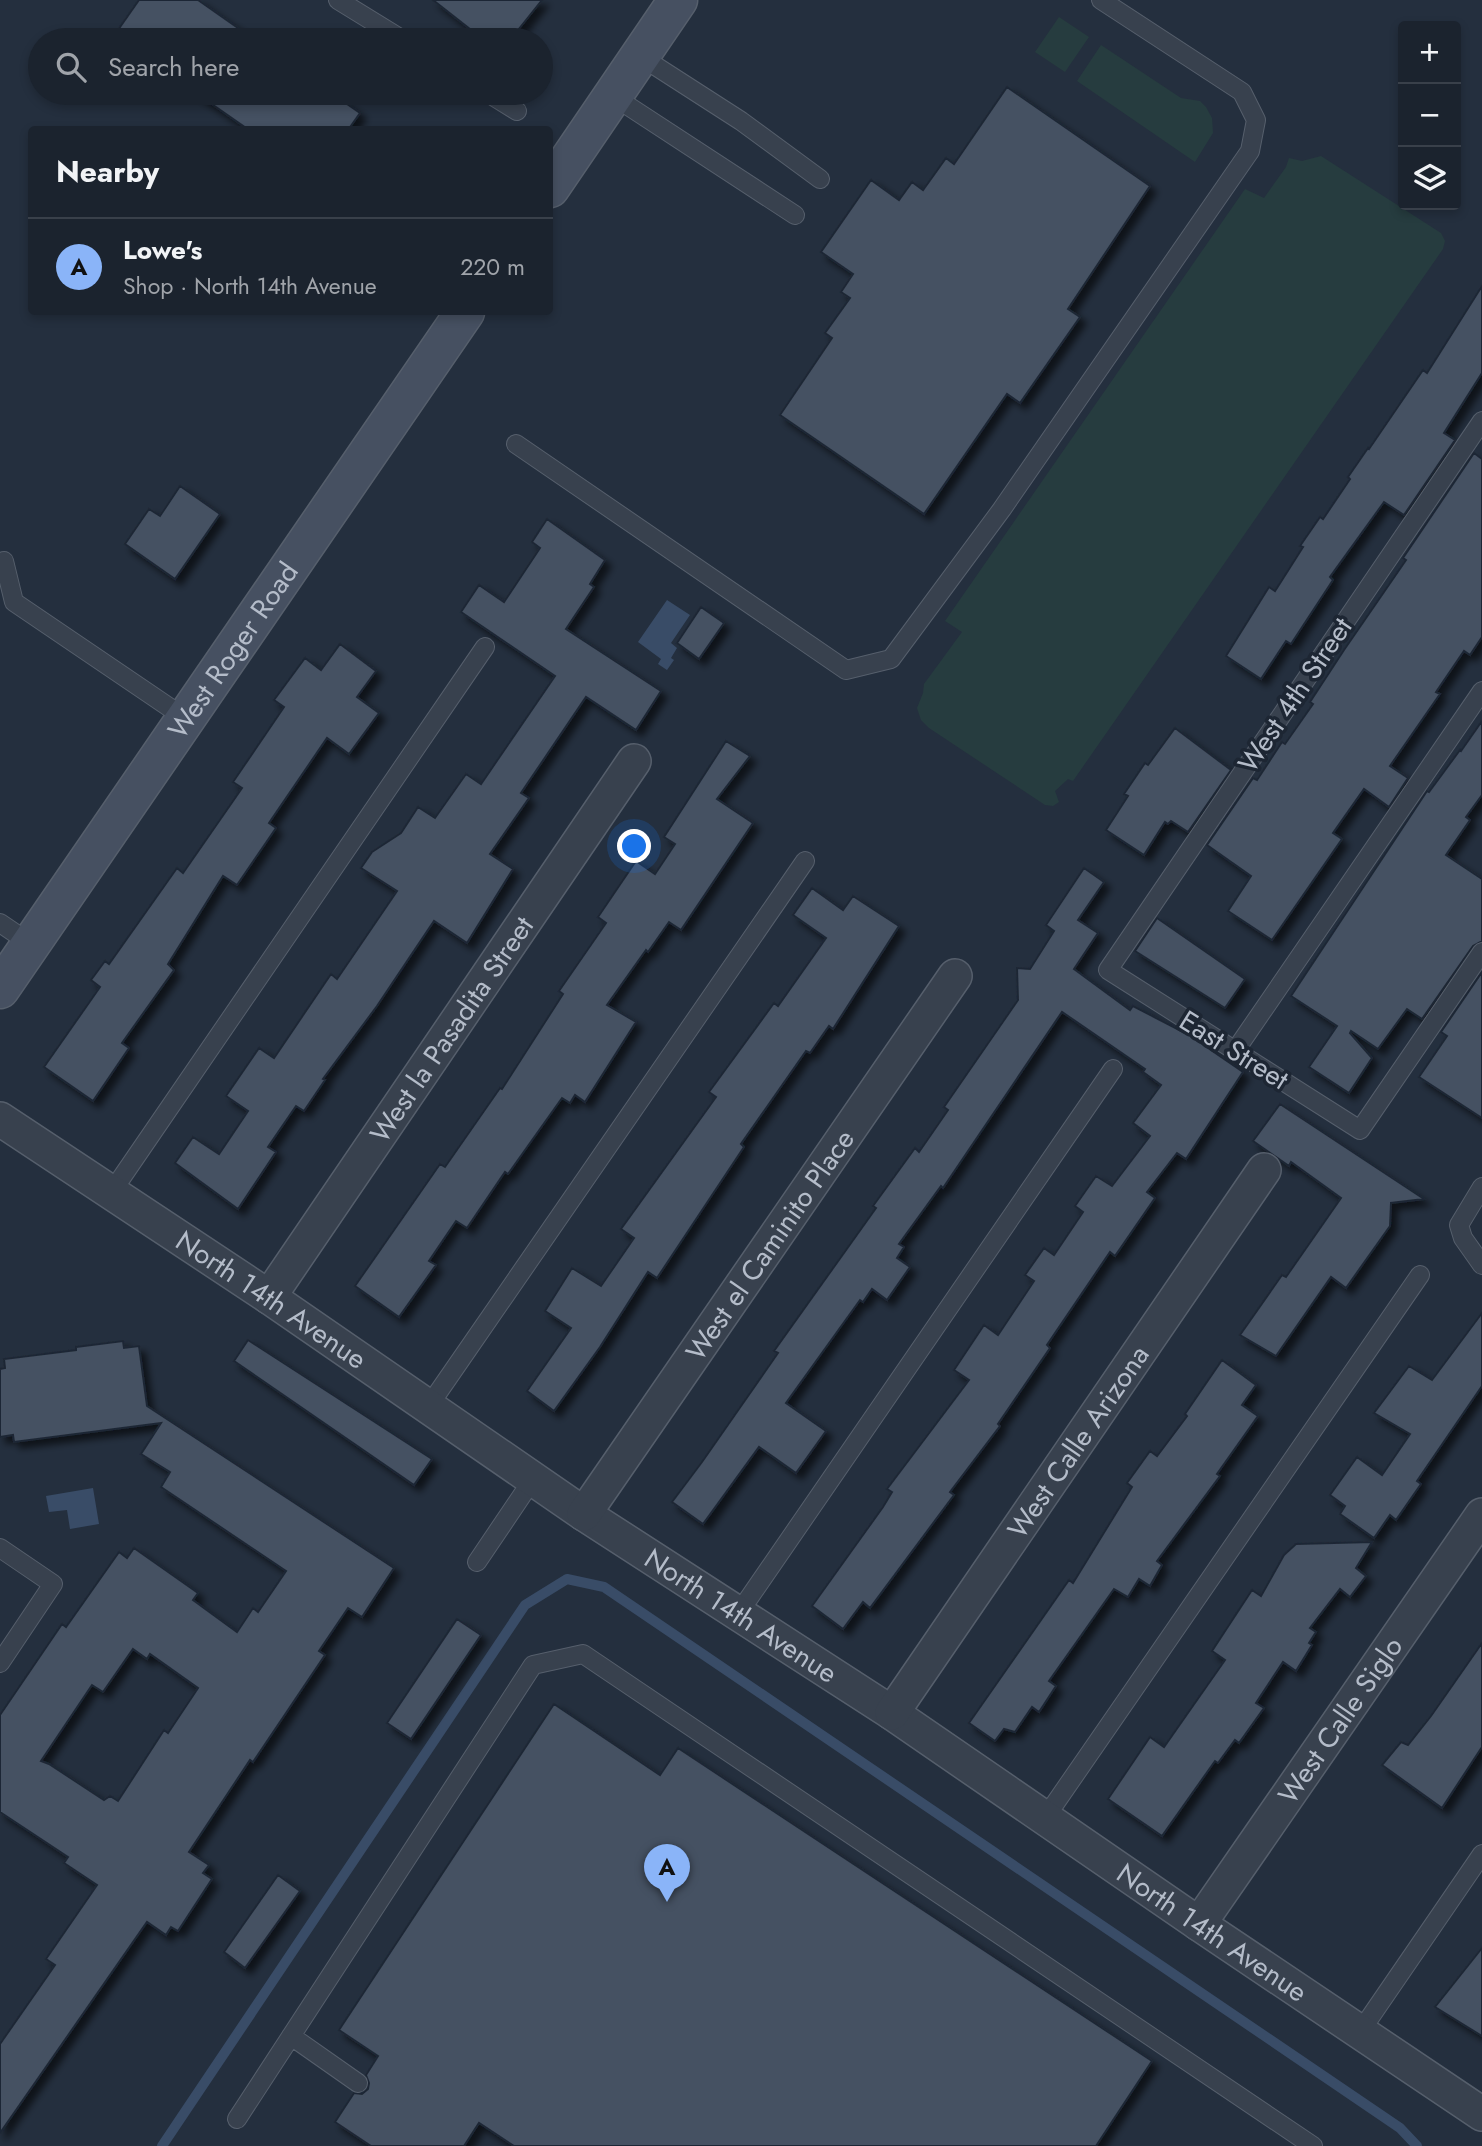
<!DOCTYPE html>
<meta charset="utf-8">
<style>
:root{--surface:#1b232e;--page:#282f3a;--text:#f1f3f6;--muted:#a0a4aa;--line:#39404a;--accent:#8ab4f8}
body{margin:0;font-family:Jost,sans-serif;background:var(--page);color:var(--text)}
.controls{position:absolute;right:21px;top:21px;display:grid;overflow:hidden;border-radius:7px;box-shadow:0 4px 10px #0003}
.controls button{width:63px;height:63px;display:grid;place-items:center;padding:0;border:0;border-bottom:2px solid var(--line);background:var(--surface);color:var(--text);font:35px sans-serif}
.you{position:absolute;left:635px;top:847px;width:24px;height:24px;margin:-18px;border:5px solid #fff;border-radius:50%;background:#1a73e8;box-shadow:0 0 0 10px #1a73e833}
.badge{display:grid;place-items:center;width:46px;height:46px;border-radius:50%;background:var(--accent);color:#111;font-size:23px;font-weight:700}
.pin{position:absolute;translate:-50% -58px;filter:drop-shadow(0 2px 4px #0008)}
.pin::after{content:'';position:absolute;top:37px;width:24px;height:21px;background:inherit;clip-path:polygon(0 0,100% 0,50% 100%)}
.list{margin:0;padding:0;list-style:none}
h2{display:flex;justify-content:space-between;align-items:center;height:91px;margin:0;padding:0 28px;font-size:30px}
h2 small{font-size:23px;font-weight:400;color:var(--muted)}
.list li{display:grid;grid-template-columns:46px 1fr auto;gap:21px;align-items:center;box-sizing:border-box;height:98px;padding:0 28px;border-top:2px solid var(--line)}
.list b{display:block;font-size:26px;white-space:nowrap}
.list p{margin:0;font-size:23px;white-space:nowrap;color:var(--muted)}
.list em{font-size:23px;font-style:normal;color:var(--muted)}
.icon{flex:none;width:38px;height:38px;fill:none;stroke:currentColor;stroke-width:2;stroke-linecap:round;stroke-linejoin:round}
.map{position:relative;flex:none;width:1482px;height:2146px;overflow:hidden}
.search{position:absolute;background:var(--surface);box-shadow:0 4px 10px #0003;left:28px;top:28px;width:525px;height:77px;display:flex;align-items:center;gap:18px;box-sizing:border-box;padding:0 24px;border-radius:38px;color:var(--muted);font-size:26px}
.panel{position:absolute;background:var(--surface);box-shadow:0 4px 10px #0003;left:28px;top:126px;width:525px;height:189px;border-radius:7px}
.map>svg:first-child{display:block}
.green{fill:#263c3f}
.water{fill:#394c67}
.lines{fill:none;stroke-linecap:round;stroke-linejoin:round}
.stream{stroke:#394c67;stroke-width:10}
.building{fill:#455162;stroke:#1f2835;stroke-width:2;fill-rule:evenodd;filter:url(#shadow)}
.lane-casing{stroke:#565f6c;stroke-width:20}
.street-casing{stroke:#565f6c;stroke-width:36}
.secondary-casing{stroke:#565f6c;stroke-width:41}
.lane{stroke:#38414e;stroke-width:18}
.street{stroke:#38414e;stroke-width:33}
.secondary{stroke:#465061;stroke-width:38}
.labels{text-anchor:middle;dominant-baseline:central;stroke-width:7;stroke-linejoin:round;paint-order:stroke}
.street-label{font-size:28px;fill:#b4bcc9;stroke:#1d2633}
</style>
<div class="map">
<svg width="1482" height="2146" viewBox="0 0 1482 2146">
<defs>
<filter id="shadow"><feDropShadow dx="6" dy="6" stdDeviation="3.5" flood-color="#0009"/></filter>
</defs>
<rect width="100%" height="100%" fill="#242f3e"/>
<path class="green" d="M1059,17L1089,37L1065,72L1035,52Z
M1101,45L1181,98L1200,101L1206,107L1212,118L1213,133L1195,162L1077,81Z
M1321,156L1441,233L1445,241L1443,249L1073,781L1068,779L1055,791L1059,802L1053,806L1045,805L929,728L921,720L917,708L923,693L924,684L962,632L945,621L1245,189L1264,198L1286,167L1289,158L1302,161Z"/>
<path class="water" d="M667,600L690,615L671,643L677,648L671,658L674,660L667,670L658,664L661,659L638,642Z
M93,1488L99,1524L70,1529L67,1510L49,1512L46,1496Z"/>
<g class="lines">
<path class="stream" d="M162,2146L525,1605L567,1579L604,1587L1400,2128L1417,2146"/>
</g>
<path class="building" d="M139,0H198L255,40H111Z
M433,0H542L510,40H484Z
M1007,87L1150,186L1068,309L1080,317L1020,403L1007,394L924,514L780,415L832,338L825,333L850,298L841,292L853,274L821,252L871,180L899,200L912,182L923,190L946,158L954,164Z
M196,93H331L360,113L348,130H249Z
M1482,286V373L1444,433L1455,440L1404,515L1384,502L1330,577L1333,580L1291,644L1286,641L1261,679L1226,656L1269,587L1275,591L1303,547L1300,546L1320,517L1323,519L1350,479L1348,477L1368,448L1369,449L1423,370L1427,373Z
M1474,453L1482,459V637L1470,655L1464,651L1436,692L1440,694L1390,766L1408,778L1389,807L1364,789L1333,833L1342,839L1272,940L1228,911L1251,876L1207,845L1253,778L1257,780L1282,742L1285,744L1313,704L1310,702L1344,650L1406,560L1403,558Z
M180,486L220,514L175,579L125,544L149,509L160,516Z
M547,519L605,560L590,584L594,587L566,629L661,691L636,730L586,697L521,793L529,798L490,854L513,869L467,943L434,921L377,1006L323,1079L325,1080L304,1111L296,1106L268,1147L276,1152L238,1209L175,1163L193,1137L219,1154L248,1111L226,1096L259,1048L274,1058L331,974L337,979L397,891L361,868L372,852L401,833L418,807L435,818L466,774L481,784L555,676L461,612L479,585L504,602L540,548L532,542Z
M701,607L724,623L699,659L677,643Z
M340,644L376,671L357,697L379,713L349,754L327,738L269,823L276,828L237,885L223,876L168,964L174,970L122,1043L129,1048L93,1101L44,1067L100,987L91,980L105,961L109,964L177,868L183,873L242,788L233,782L284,707L274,700L305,658L321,670Z
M1482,721V795L1466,817L1470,820L1446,855L1482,879V941L1473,946L1422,1019L1407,1009L1378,1049L1351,1031L1350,1033L1372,1058L1349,1093L1309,1067L1337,1026L1291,996L1427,791L1429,792L1460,750L1461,751Z
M1175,728L1231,770L1188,832L1171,821L1168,824L1165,822L1144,855L1106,830L1128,796L1124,794L1145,763L1148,765Z
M726,741L750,756L717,799L753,823L681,930L669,922L648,952L646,950L607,1005L636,1022L585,1102L575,1095L570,1103L562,1098L508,1174L505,1172L467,1228L456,1221L429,1261L436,1265L399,1317L355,1286L440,1164L445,1167L500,1088L502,1089L563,994L559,991L606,923L598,917L636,861L655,874L675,844L664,837Z
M1084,868L1104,882L1078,920L1098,933L1074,969L1130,1010L1133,1006L1189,1035L1243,1072L1186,1159L1177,1153L1147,1192L1155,1198L1115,1256L1110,1252L1047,1345L1050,1348L998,1424L1000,1426L950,1492L954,1495L870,1608L863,1602L843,1629L812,1606L883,1507L892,1492L887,1489L969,1380L954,1370L984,1325L998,1335L1034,1281L1025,1275L1044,1248L1054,1255L1083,1212L1075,1206L1096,1176L1112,1186L1150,1136L1133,1123L1161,1085L1143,1072L1145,1069L1062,1012L943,1188L941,1186L899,1244L904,1247L897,1258L910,1267L887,1300L872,1289L863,1302L860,1300L786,1403L826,1431L796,1473L759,1447L703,1524L672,1502L702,1462L778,1353L774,1351L876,1208L873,1206L915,1148L919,1152L948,1110L944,1107L1018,1000L1017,968L1030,969L1054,931L1046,925Z
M812,888L843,910L853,896L899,926L833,1029L829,1026L810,1053L806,1051L741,1144L744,1147L657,1278L648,1272L600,1347L554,1411L527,1391L571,1328L545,1311L572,1268L601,1286L634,1238L621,1229L716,1097L709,1092L774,1003L778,1006L826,938L793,915Z
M1157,918L1245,979L1225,1008L1135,951Z
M1482,972V1118L1419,1077L1447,1036L1441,1032Z
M1280,1104L1424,1199L1391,1203L1390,1226L1346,1288L1331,1277L1276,1356L1240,1335L1282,1275L1286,1277L1341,1198L1291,1162L1289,1166L1253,1141Z
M1482,1313V1386L1417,1481L1421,1484L1396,1520L1390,1515L1374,1538L1340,1514L1345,1506L1330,1495L1357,1457L1382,1475L1410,1434L1374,1413L1409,1366L1432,1380Z
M248,1340L432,1459L414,1485L234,1361Z
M123,1341L124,1348L139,1346L147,1406L394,1568L362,1617L348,1608L319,1651L325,1655L253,1762L250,1760L189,1852L209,1865L203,1873L212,1879L178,1931L171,1927L166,1935L147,1922L0,2133V2044L55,1965L46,1959L97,1885L64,1863L68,1857L0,1812V1715L62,1624L66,1627L119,1552L127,1558L134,1548L198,1593L193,1600L237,1632L253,1608L258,1612L286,1571L161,1487L170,1472L141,1454L161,1423L14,1442L13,1435L0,1437V1369L5,1368L4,1359L76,1350V1347ZM133,1649L147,1659L150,1654L198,1688L168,1733L164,1730L118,1801L110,1796L104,1800L49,1764L41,1761L92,1685L103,1692Z
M1222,1360L1256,1385L1242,1405L1258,1416L1217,1474L1220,1476L1157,1561L1162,1565L1150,1586L1139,1579L1128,1597L1114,1589L1049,1681L1056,1686L1039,1712L1032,1707L1015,1732L1004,1729L995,1741L969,1723L1069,1580L1073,1583L1132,1487L1127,1483L1150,1451L1157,1456L1187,1416L1185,1414Z
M1372,1542L1356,1568L1366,1576L1350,1597L1340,1589L1310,1628L1316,1632L1309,1643L1312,1645L1296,1671L1283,1662L1256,1703L1264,1708L1239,1743L1235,1740L1218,1763L1215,1761L1162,1836L1108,1799L1150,1737L1164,1747L1225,1660L1212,1651L1252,1590L1261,1596L1284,1555L1296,1544Z
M457,1619L481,1635L411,1739L387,1723Z
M1482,1643V1747L1442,1808L1382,1765L1401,1742L1408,1745L1431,1716Z
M554,1704L660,1775L678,1748L1152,2061L1096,2146H514L479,2123L464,2146H371L335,2122L354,2093L362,2094L368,2089L369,2083L366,2075L378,2056L339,2030Z
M278,1875L300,1891L245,1968L224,1952Z
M1482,1948V2036L1435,2007Z"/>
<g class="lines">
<g class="lane-casing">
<path id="lane" d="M338,0L403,40
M640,56L741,121L820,179
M488,93L517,111
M613,96L795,215
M1482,421L1108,970L1360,1130L1482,952
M516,444L846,670L891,659L1002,509L1250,151L1256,120L1242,92L1101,0
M4,561L14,602L185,718
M0,923L31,944
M1235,1051L1482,691
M1482,1187L1459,1225L1463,1238L1482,1265
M111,1193L485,647
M428,1407L805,861
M0,1548L53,1584L0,1663
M477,1562L533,1479
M738,1614L1113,1069
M1045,1818L1420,1275
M1360,2032L1482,1854
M291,2036L358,2083
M237,2119L533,1665L583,1654L1313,2146"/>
</g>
<g class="street-casing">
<g id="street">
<path id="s1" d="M0,1119L269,1297L584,1514L892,1713L1199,1924L1482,2114"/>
<path id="s2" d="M269,1297L634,761"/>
<path id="s3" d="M584,1514L955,976"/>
<path id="s4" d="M892,1713L1264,1170"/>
<path id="s5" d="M1199,1924L1482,1515"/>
</g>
</g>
<g class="secondary-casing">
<g id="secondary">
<path d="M550,188L678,0"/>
<path id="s6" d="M0,989L465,312"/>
</g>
</g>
<use href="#lane" class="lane"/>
<use href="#street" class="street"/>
<use href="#secondary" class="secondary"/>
</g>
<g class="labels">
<g class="street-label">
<text stroke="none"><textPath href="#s6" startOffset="411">West Roger Road</textPath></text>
<text transform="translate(1295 695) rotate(-56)">West 4th Street</text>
<text stroke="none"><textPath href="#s2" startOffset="324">West la Pasadita Street</textPath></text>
<text transform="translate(1234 1050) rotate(32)">East Street</text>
<text stroke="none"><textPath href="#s3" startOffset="327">West el Caminito Place</textPath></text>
<text stroke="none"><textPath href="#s1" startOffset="326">North 14th Avenue</textPath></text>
<text stroke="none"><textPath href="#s4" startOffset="329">West Calle Arizona</textPath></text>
<text stroke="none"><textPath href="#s1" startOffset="892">North 14th Avenue</textPath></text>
<text stroke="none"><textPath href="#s5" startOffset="248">West Calle Siglo</textPath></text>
<text stroke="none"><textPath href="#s1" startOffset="1460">North 14th Avenue</textPath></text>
</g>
</g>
</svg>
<div class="controls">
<button>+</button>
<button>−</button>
<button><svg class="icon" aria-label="layers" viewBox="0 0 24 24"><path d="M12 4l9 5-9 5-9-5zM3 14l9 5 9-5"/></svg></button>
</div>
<div class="you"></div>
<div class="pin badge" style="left:667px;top:1902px">A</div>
<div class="search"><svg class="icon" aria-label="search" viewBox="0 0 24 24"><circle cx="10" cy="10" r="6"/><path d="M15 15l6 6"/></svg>Search here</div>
<section class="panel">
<h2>Nearby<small></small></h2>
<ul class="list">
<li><span class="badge">A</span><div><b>Lowe's</b><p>Shop · North 14th Avenue</p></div><em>220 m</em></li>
</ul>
</section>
</div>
